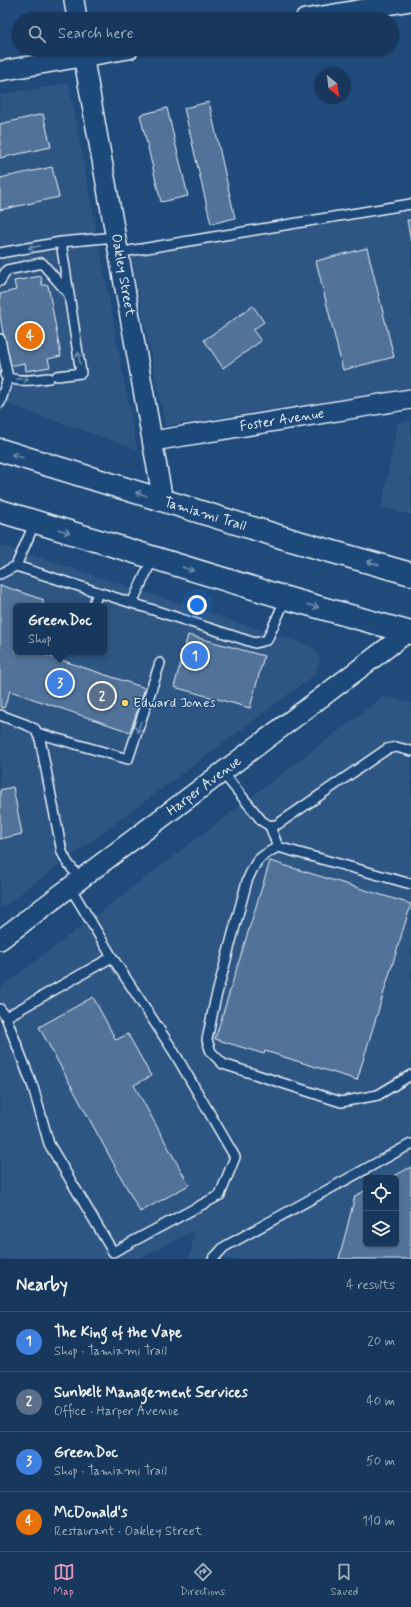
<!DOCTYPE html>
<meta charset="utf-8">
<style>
:root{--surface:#17385c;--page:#203f62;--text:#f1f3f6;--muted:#9eacbb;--line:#365272;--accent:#e797bd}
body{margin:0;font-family:Mynerve,sans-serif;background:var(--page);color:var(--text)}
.controls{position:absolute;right:12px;bottom:12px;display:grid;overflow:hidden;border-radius:6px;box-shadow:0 1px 3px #0004}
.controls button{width:36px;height:36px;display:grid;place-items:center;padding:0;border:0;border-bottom:1px solid var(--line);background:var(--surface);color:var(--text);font:20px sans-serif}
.compass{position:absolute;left:315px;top:68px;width:36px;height:36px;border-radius:50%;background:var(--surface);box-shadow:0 1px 3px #0004;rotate:151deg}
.you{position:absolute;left:197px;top:605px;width:14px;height:14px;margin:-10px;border:3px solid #fff;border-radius:50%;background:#1a73e8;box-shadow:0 0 0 6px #1a73e833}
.badge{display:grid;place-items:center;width:26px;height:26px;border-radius:50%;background:var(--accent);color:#fff;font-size:13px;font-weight:700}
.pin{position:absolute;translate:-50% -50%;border:2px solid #fff;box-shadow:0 1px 4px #0006}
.popup{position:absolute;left:13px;top:603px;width:94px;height:52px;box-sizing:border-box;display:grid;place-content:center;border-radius:6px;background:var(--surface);filter:drop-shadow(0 1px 3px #0005);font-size:13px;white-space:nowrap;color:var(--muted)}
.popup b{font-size:15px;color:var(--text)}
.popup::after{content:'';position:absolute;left:50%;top:100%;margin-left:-8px;border:8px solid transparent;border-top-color:var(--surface)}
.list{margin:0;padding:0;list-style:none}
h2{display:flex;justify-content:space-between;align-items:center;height:52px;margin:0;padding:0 16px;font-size:17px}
h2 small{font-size:13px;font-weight:400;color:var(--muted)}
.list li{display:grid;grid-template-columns:26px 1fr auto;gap:12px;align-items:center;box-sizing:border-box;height:60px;padding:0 16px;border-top:1px solid var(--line)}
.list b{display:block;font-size:15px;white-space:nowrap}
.list p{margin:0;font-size:13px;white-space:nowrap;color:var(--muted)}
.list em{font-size:13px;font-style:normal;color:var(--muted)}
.icon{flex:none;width:22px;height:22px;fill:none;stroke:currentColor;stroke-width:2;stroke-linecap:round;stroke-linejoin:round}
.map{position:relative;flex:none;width:411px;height:1259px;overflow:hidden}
.search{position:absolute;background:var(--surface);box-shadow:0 1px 3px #0004;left:12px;right:12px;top:12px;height:44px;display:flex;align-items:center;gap:10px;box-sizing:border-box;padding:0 14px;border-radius:22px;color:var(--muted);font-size:15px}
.sheet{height:292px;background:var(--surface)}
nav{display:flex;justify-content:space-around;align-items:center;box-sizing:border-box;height:56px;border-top:1px solid var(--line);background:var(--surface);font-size:11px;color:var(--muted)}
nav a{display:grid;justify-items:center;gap:2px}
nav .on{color:var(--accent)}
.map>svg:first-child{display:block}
.built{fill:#2e5683;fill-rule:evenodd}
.building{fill:#517399;stroke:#e8f1f8}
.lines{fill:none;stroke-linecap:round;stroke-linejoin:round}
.service-casing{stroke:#e8f1f8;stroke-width:12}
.minor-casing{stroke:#e8f1f8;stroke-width:22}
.primary-casing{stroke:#e8f1f8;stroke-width:25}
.service{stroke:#1f4a7a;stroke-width:9}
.minor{stroke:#1f4a7a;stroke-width:19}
.primary{stroke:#1f4a7a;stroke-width:22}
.oneway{stroke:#6f8dac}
.poi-dot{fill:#ffd166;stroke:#1f4a7a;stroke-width:1.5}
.labels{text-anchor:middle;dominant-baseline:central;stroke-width:3;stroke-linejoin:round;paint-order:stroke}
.street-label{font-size:14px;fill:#e8f1f8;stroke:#1f4a7a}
.poi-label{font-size:14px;fill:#e8f1f8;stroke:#1f4a7a;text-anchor:start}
</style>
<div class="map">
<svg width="411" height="1259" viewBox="0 0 411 1259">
<rect width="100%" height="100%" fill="#1f4a7a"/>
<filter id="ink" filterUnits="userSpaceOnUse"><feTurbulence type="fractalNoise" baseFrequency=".025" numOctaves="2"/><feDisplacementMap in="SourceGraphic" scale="8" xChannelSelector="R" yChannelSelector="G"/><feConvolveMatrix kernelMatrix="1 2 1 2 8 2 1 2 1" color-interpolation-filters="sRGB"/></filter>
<g filter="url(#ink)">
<path class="built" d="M69,83L137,449L0,402V95Z
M411,211V388L165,426L131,256Z
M411,421V515L382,507L397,423Z
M0,545L313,647L320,660L316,674L0,909ZM16,606H104V652H16Z
M384,696L411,703V1259H189L195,1230L138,1259H0V988ZM366,1178H396V1244H366Z"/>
<path class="building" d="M209,102L235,218L211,224L184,108Z
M167,108L188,196L161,202L140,115Z
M43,114L51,147L0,158V124Z
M52,167L59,197L0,210V178Z
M407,220H411V242Z
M367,248L394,357L343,370L316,261Z
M41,276L42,285H48L61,356L48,359L50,367L26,371L25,363L9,366L0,316V294L16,290L14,281Z
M253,306L264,322L253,330L261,341L223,368L204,340Z
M0,585L44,600L42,606H16V652H37L145,688L130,732L10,691L4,708L0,707Z
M188,635L264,656L250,708L174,687Z
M13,787L22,834L0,839V790Z
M270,861L411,904L357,1080L265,1051L264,1054L215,1039Z
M93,997L116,1040L128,1034L151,1076L134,1085L189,1185L140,1212L39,1027Z
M411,1167V1259H339L355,1196L366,1190V1244H396V1178H390Z"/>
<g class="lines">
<g class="service-casing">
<path id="service" d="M61,242L116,237
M119,251H129L411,204
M0,253L61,242L81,373L57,376
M0,281L7,270L42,263L68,293
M0,339L8,378L0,403
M5,375C14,384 38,379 49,378
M16,566L132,603L153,558
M0,574L16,566L35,522
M132,603L255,643L267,640L286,598
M93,606L98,593
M0,715L27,725L35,729L40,739L62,852L67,862L80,879
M37,733L128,759L160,663
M222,772L262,821L270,826L278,824L387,749L396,747L411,751
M270,826L278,847L411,884
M278,847C257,858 256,860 247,881L215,1001L207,1040L211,1052L223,1064L341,1102L378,1095L411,1075
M0,1009L6,1017L112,957L70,887
M6,1017L33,1087L49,1144L113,1252L220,1195L235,1157L174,1052L112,957
M213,1259L224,1247L411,1144"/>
</g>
<g class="minor-casing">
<path id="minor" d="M74,0L77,19
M305,19L411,1
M82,49L163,501
M0,71L129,49
M153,441L411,399
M0,940L408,632"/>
</g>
<g class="primary-casing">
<path id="primary" d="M0,450L291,540L411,574
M0,511L286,598L411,633"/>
</g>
<use href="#service" class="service"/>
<use href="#minor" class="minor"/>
<use href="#primary" class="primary"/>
</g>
<defs><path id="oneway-shaft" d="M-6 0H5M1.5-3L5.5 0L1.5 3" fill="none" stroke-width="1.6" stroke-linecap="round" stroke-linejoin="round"/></defs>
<g class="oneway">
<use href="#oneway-shaft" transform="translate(34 247) rotate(170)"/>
<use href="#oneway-shaft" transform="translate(79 358) rotate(-99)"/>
<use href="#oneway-shaft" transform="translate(23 379) rotate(1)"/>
<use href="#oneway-shaft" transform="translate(17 456) rotate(-162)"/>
<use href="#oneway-shaft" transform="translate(141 494) rotate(-163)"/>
<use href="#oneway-shaft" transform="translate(64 531) rotate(17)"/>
<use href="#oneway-shaft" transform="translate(373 563) rotate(-164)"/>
<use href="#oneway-shaft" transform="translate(188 569) rotate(17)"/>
<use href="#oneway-shaft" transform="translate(313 606) rotate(16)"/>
<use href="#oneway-shaft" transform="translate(139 727) rotate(109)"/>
</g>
</g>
<circle class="poi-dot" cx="125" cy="703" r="4"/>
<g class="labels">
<g class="street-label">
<text transform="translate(123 275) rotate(80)">Oakley Street</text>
<text transform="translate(282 420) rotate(-9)">Foster Avenue</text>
<text transform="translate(205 514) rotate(17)">Tamiami Trail</text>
<text transform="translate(204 786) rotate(-37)">Harper Avenue</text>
</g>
<g class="poi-label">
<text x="133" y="703">Edward Jones</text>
</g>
</g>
</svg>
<div class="controls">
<button><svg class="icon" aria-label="locate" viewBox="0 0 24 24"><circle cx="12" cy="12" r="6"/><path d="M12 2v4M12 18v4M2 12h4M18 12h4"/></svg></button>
<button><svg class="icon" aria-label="layers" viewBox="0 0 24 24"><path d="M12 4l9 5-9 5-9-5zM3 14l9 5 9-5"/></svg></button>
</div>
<svg class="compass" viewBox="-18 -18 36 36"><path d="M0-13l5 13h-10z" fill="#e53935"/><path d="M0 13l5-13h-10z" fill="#9eacbb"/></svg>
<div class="you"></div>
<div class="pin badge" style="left:195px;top:656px;background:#3f7fe0">1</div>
<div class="pin badge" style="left:102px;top:696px;background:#5c6f8a">2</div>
<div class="pin badge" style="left:60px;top:683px;background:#3f7fe0">3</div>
<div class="popup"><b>GreenDoc</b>Shop</div>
<div class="pin badge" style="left:30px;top:336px;background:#e8710a">4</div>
<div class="search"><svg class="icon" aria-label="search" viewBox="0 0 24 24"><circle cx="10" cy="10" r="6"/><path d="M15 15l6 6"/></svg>Search here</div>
</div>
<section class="sheet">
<h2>Nearby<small>4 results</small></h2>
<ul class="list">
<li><span class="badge" style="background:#3f7fe0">1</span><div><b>The King of the Vape</b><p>Shop · Tamiami Trail</p></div><em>20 m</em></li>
<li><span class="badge" style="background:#5c6f8a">2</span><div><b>Sunbelt Management Services</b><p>Office · Harper Avenue</p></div><em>40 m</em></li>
<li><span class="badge" style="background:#3f7fe0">3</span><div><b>GreenDoc</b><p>Shop · Tamiami Trail</p></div><em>50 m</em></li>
<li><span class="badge" style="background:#e8710a">4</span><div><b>McDonald's</b><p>Restaurant · Oakley Street</p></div><em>110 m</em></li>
</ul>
</section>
<nav>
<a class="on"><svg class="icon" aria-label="map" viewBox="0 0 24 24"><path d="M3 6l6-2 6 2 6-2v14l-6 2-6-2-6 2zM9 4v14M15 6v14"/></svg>Map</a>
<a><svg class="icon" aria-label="directions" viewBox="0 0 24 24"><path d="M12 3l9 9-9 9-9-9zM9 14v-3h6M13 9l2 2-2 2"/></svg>Directions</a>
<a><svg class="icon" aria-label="saved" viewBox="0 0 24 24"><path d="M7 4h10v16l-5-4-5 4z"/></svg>Saved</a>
</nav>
